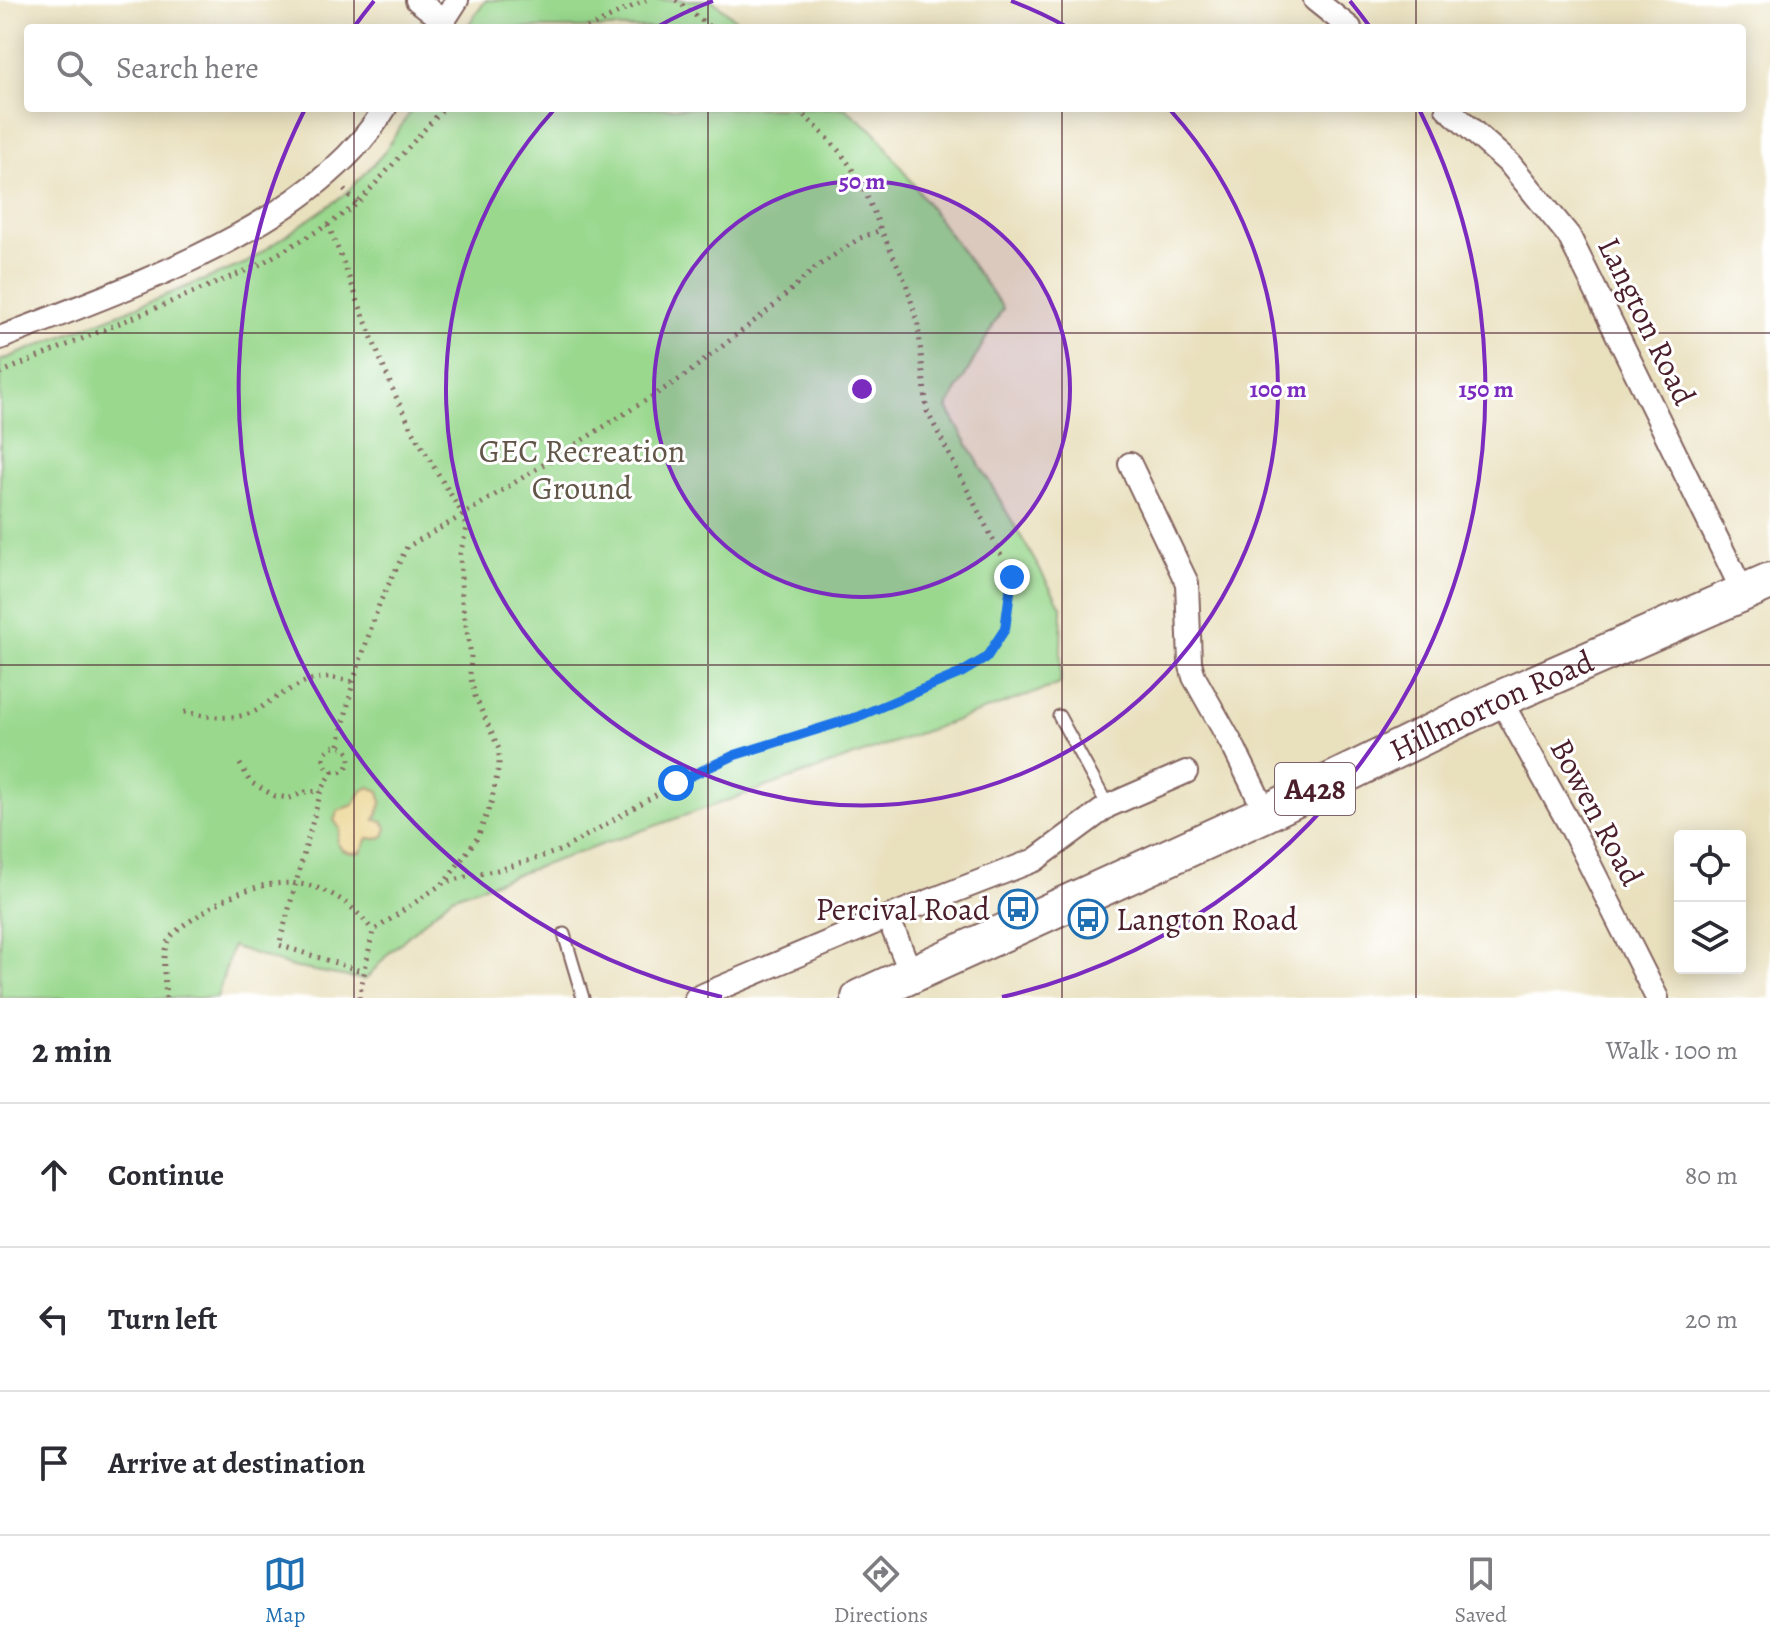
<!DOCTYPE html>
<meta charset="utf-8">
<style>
:root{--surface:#fff;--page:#f7f7f7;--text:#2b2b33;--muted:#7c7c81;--line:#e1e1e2;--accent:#1f6fb2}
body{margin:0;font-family:Alegreya,serif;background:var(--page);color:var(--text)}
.controls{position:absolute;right:24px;bottom:24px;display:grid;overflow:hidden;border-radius:8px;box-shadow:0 4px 20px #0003}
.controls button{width:72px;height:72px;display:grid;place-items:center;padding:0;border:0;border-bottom:2px solid var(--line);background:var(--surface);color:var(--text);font:40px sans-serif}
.stop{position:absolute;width:24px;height:24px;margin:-18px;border:6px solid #1a73e8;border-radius:50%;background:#fff}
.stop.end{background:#1a73e8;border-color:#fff;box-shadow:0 2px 8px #0008}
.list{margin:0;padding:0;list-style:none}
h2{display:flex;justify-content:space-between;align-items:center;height:104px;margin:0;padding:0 32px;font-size:34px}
h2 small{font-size:26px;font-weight:400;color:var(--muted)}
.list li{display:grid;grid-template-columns:52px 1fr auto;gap:24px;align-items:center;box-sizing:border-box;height:144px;padding:0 32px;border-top:2px solid var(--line)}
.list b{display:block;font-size:30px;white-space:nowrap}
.list em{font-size:26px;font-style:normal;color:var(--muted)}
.icon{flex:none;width:44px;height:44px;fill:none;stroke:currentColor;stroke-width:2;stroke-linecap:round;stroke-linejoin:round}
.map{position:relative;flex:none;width:1770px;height:998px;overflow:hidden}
.search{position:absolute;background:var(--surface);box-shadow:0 4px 20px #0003;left:24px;right:24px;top:24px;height:88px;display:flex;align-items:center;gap:20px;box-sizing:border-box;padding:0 28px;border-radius:8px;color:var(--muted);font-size:30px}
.sheet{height:536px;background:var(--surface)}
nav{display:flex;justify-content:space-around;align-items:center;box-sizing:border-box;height:112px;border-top:2px solid var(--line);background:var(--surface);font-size:22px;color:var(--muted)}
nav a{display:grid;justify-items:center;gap:4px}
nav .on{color:var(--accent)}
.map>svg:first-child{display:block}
.green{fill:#99d88d;stroke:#727c5c;stroke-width:2}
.sand{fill:#eeda9e;stroke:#9c7c64;stroke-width:2}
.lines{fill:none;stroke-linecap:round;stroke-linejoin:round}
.service-casing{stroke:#82635e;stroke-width:15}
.minor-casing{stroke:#82635e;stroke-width:26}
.trunk-casing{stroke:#82635e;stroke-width:40}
.path{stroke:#82635e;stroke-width:5;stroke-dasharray:2 6;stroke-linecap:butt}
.service{stroke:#fff;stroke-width:11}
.minor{stroke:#fff;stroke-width:22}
.trunk{stroke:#fff;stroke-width:36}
.route{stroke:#1a73e8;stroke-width:10}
.grid{fill:none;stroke:#4a1f2b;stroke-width:2;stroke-opacity:0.55}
.ring{fill:none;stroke:#7b2cbf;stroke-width:4}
.labels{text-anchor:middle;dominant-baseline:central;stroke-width:6;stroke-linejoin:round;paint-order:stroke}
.shield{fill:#fff;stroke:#80626b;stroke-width:2}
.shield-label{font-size:30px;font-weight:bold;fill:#4a1f2b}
.street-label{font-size:32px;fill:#4a1f2b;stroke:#fff}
.park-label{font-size:32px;fill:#625648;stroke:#fff}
.poi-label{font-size:32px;fill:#4a1f2b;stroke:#fff;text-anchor:end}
.centre{fill:#7b2cbf;stroke:#fff;stroke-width:4}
.ring-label{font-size:24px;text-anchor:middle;font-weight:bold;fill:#7b2cbf;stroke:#fff;stroke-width:6;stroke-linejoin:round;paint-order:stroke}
</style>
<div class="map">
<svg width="1770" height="998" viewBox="0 0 1770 998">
<rect width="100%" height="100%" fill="#fff"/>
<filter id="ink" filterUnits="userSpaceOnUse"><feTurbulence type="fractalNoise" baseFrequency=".0125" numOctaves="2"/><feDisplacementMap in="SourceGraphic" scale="16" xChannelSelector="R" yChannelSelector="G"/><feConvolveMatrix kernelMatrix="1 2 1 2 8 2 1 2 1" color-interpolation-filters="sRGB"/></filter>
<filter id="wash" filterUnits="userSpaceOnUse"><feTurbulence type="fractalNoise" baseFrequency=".006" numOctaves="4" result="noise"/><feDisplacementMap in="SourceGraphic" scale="32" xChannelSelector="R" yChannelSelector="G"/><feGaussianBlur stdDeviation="1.8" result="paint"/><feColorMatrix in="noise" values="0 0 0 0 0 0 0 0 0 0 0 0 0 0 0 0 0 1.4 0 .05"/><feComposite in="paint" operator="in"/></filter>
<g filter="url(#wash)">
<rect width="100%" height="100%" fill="#e9e0be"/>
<path class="green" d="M486,0H712L746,28H466Z
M413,108H845L876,133L1003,308L947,408L1062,608L1060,684L452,897L389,953L365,980L292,967L232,946L217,998H0V361L246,263L344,195L382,155Z"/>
<path class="sand" d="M369,787L379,791L382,803L375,820L383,821L387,828L384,836L377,839L368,838L361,852L351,853L342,850L337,842L340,829L334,820L338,811L353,805L361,792Z"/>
</g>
<g filter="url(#ink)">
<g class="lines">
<g class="service-casing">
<path id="service" d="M1059,716L1108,806
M564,934L583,998"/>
</g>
<g class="minor-casing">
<path id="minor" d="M417,0L444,21
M1315,0L1350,28
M439,28L457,0
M1447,108L1510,164L1569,236L1744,594
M0,338C125,288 312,228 385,108
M1130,464L1187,583L1190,662L1194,677L1235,750L1266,813
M1500,699L1572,829L1657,998
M912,976L888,917L1035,860L1108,806L1186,772
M696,998L888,917"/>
</g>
<g class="trunk-casing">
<g id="trunk">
<path id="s1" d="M860,998L1266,813L1500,699L1770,581"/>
</g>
</g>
<path class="path" d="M676,0L711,28
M587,28L646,0
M344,190L357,204
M328,225C350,276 367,329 389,380C408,428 437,471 463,515L467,528L460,554L462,601L471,655L470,675L475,696L499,749V766L491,803L478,837L445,882
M0,373L257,266L328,225L357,204L444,108
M184,712C206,716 229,721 251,713C259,710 265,704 272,700C305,681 314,672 353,682
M339,745L353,682L380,602L407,547L463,515L683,377L771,308L815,268L860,238L881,230C859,173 843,148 795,108
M324 759a13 13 0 1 1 26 0a13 13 0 1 1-26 0Z
M240,764L250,782L275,796L290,798L305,792L321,791
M333,771L321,791L279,945L364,972
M166,998C165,981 161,959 167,943C172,931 189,922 199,915C259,873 326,867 373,931
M359,998L373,931L445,882L506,868L562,850L676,783L735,755L857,717L961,673L986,658L1005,629L1012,577L927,411L918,325L906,283L881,230"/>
<use href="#service" class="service"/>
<use href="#minor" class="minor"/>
<use href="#trunk" class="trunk"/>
</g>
</g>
<g class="lines" filter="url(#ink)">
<path class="route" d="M676,783L735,755L857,717L961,673L986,658L1005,629L1012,577"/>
</g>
<path class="grid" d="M354,0V28M708,0V28M1062,0V28M1416,0V28M354,108V998M708,108V998M1062,108V998M1416,108V998M0,333H1770M0,665H1770"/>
<circle cx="862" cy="389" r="208" fill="#7b2cbf" fill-opacity=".12"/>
<g class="ring">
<circle cx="862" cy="389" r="208"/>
<path d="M657 27A416 416 0 0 1 713 1M1011 1A416 416 0 0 1 1067 27M1171 111A416 416 0 1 1 553 111"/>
<path d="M722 997A624 624 0 0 1 304 111M354 27A624 624 0 0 1 374 1M1350 1A624 624 0 0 1 1370 27M1420 111A624 624 0 0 1 1002 997"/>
</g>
<defs>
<g id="bus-ring" transform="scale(2)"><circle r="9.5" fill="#fff" stroke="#1f6fb2" stroke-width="1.5"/><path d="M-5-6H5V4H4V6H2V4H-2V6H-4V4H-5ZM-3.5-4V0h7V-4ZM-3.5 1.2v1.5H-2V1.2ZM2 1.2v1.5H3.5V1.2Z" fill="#1f6fb2"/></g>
</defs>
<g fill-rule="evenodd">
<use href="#bus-ring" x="1018" y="909"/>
<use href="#bus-ring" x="1088" y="919"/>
</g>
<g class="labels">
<rect class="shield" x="1275" y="763" width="80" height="52" rx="6"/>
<g class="shield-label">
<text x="1315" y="789">A428</text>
</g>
<g class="street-label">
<text transform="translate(1647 321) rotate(64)">Langton Road</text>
<text stroke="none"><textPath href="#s1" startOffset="696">Hillmorton Road</textPath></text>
<text transform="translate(1597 812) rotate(62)">Bowen Road</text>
</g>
<g class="park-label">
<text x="582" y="451">GEC Recreation<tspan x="582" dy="37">Ground</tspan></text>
</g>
<g class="poi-label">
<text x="990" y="909">Percival Road</text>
<text x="1116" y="919" text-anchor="start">Langton Road</text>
</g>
</g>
<circle cx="862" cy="389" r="12" class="centre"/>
<g class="ring-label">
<text x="862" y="189">50 m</text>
<text x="1278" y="397">100 m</text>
<text x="1486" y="397">150 m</text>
</g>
</svg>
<div class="controls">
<button><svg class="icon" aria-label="locate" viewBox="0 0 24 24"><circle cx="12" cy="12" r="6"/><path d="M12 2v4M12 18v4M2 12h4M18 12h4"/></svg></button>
<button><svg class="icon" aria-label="layers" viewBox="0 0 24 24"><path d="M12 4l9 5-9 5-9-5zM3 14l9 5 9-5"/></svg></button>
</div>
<div class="stop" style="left:676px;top:783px"></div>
<div class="stop end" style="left:1012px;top:577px"></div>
<div class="search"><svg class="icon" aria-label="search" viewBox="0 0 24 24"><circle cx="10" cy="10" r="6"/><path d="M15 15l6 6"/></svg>Search here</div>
</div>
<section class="sheet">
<h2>2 min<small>Walk · 100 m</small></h2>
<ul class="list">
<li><svg class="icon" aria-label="ahead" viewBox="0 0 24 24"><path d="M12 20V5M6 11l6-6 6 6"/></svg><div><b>Continue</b></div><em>80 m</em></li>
<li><svg class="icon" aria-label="left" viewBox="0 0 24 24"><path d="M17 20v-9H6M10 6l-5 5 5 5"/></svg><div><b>Turn left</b></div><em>20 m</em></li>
<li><svg class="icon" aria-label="arrive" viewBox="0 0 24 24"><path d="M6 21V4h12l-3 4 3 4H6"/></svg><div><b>Arrive at destination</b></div></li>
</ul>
</section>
<nav>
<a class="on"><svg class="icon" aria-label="map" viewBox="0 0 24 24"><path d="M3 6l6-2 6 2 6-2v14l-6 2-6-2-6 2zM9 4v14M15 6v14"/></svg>Map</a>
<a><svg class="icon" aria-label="directions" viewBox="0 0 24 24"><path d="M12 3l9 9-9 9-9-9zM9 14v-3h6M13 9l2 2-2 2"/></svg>Directions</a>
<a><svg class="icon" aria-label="saved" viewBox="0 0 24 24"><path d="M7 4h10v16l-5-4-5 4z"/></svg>Saved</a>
</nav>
